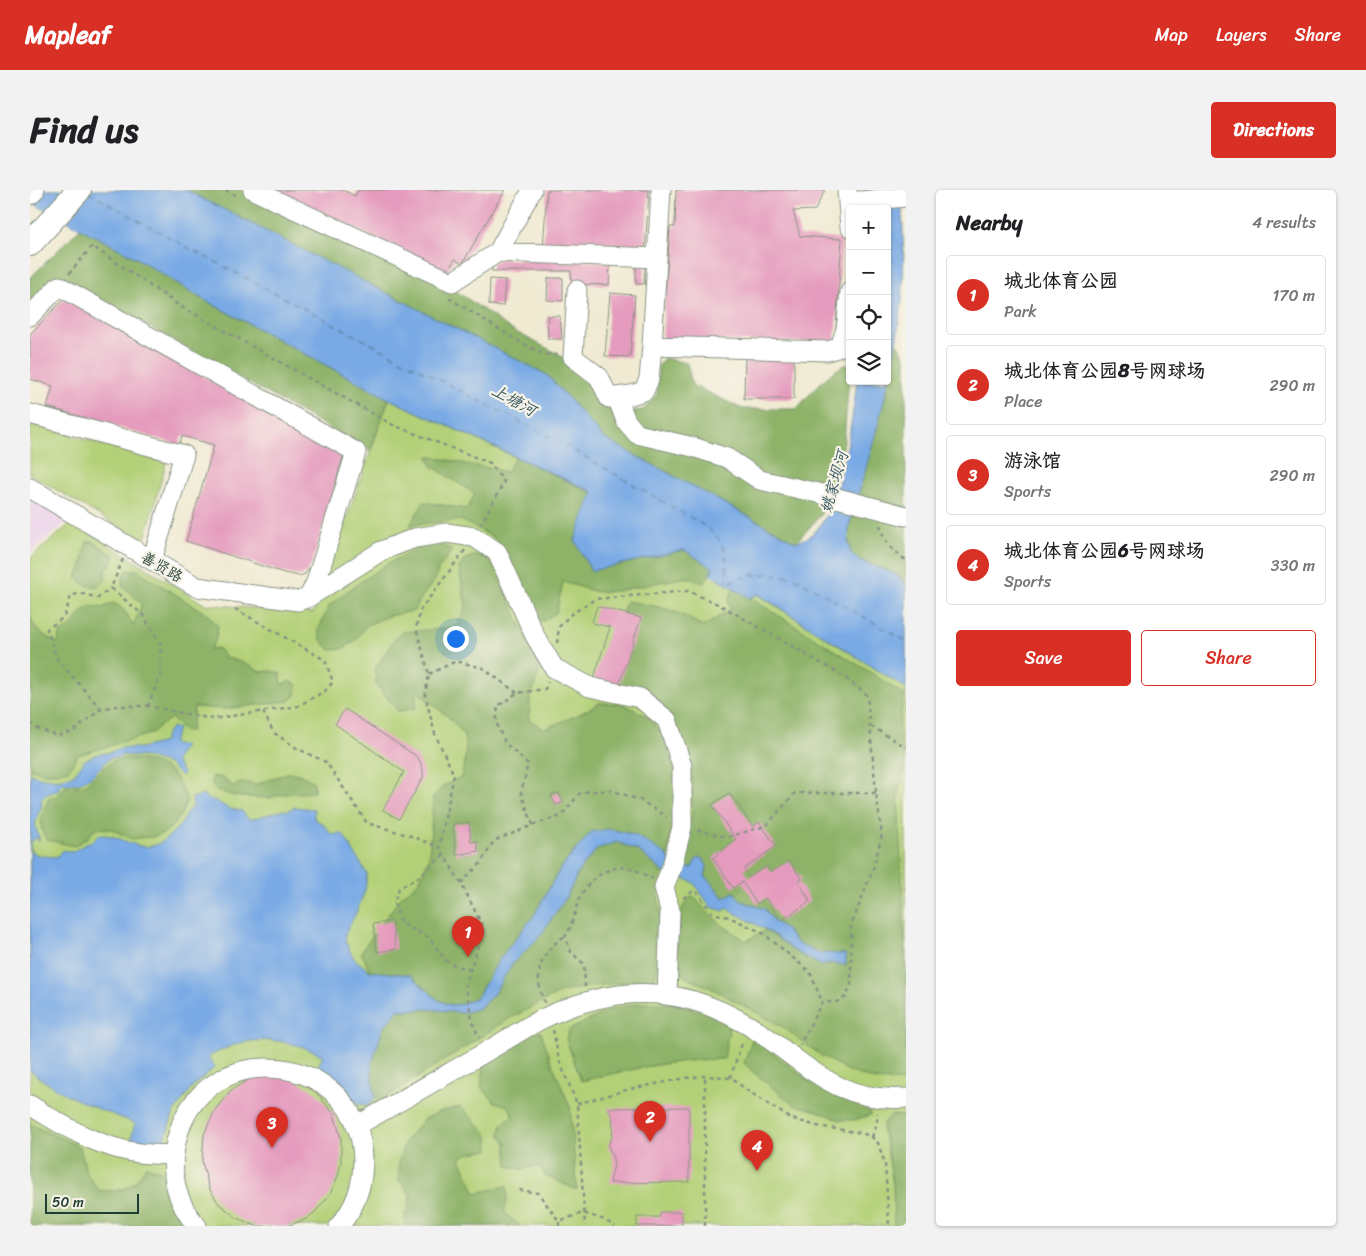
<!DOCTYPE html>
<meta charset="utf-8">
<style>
:root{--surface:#fff;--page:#f2f2f2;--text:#202124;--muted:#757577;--line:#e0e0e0;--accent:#d93025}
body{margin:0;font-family:Sriracha,"LXGW WenKai TC",sans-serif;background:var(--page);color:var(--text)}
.controls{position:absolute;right:15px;top:15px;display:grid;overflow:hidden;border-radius:5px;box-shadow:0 1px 4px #0004}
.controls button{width:45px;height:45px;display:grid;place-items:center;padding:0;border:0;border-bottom:1px solid var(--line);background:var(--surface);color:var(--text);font:25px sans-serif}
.scale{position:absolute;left:15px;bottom:12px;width:94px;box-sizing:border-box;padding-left:5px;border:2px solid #1f3d34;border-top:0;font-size:14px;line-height:18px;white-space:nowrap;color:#1f3d34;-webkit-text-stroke:4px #f7f3e8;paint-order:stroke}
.you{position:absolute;left:425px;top:448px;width:18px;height:18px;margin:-12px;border:4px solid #fff;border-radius:50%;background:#1a73e8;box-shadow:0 0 0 8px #1a73e833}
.badge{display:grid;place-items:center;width:32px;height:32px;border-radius:50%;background:var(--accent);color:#fff;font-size:16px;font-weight:700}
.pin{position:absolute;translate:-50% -41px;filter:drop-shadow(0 1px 2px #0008)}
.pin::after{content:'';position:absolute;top:26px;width:18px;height:15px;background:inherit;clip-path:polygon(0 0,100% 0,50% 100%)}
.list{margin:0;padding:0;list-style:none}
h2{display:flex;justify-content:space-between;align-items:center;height:65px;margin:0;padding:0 20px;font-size:21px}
h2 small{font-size:16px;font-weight:400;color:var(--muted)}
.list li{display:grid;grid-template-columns:32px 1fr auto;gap:15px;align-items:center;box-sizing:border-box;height:80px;margin:0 10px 10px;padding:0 10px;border:1px solid var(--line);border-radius:5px}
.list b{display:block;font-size:19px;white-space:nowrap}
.list p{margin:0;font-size:16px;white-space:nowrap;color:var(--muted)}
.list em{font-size:16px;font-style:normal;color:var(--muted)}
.actions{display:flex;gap:10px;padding:15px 20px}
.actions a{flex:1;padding:11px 0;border:1px solid var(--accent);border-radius:5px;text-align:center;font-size:18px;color:var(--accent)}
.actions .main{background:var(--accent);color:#fff}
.icon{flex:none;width:28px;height:28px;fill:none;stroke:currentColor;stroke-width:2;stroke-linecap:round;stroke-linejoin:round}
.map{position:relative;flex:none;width:876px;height:1036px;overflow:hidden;border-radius:5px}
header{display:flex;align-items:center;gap:30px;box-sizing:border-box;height:70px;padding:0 25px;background:var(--accent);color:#fff}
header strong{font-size:24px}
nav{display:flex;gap:28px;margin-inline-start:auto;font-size:18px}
.intro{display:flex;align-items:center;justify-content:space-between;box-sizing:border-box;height:120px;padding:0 30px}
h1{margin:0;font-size:35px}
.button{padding:12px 22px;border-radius:5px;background:var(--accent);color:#fff;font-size:18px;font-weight:700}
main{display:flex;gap:30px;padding:0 30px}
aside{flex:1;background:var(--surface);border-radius:5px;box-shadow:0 1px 4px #0004}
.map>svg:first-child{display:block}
.built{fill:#ebd1eb}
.green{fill:#b2d077;stroke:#688656}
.forest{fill:#8db268;stroke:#56784e}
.water{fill:#7aaae5;stroke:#4c748c}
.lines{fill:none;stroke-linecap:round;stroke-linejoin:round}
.ferry{stroke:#365860;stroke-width:1;stroke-dasharray:6 5;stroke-linecap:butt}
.building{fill:#e59bbe}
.minor-casing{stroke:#889483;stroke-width:21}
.major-casing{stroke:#889483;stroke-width:26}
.path{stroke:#889483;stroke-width:2.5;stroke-dasharray:4 4;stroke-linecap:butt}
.minor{stroke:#fff;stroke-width:19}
.major{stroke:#fff;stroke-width:24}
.labels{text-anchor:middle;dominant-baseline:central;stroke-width:4.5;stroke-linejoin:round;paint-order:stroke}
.street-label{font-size:15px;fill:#1f3d34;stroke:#f7f3e8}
.water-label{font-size:16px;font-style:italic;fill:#365860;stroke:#f7f3e8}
</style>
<header>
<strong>Mapleaf</strong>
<nav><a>Map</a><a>Layers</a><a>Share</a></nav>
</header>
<div class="intro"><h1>Find us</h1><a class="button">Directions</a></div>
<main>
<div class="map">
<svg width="876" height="1036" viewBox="0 0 876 1036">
<rect width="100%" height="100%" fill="#f7f3e8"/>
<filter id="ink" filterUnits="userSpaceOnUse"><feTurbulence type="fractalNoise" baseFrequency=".02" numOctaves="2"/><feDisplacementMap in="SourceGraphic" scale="10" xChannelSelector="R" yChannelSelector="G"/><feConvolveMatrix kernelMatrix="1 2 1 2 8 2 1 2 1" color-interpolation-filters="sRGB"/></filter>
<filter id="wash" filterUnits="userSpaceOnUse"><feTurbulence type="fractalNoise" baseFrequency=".0096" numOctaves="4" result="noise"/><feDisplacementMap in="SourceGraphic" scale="20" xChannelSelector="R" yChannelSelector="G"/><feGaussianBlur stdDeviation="1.12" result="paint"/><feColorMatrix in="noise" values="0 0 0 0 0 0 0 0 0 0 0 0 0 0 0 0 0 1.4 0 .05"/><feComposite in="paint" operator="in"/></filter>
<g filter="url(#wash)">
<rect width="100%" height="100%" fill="#f0ead2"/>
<path class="built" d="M0,307L39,330L0,363Z"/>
<path class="green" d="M359,209L563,303L654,360L680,384L720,408L727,404L876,498V1036H0V368L42,332L174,414L283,423Z
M0,236H9L136,273L114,352L0,284Z"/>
<path class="forest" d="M156,0H212L419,96L482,140L530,165L586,223L613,220L627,204L628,177L634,168L657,173L662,195L713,219H766C779,206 802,176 820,174L814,252L806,290L790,326L766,352L575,249L517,185Z
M50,38L103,66L171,108L359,209L340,261L45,95L0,116V88Z
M866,150L876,170V394L865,384L829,370L821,363L818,351L820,333L855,204Z
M398,266L477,282L485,267L563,303L545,350L561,381L654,360L684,378L674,393L656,387L587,401L567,402L533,392L526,423L513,431L503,426L470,354L463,347L431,330L380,335L394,312L437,319L445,304L402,276Z
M62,351L85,366L80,375L75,380L76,389C67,401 56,397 46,388L51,378L57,352Z
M399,355H411L422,360L409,378L405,390L393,405L384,421L358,426L337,435L324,452L312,459L300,460L291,450L288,441L299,416L316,402L357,374L385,359Z
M447,365L457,368L467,381L510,479L500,510L499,530L514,539L550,524L569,513L593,514L619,527L631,543L644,579L648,612L641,640L638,666L605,645L579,639L544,661L530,679L503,727L471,767L447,807L432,814L420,815L408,810L380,785L340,781L331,762L371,707L388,693L399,669L403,607L413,596L431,587C435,573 438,558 433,544C428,533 397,509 386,501V518L368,521L346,495L345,479L363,451L373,442L411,439L426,436L436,417L429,378L435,369Z
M97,380H107L178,425L188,436L186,449L180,459L188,458L195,467L219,475L230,482L242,481L250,483L252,495L259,491L267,495L266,505L259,511L195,519L164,517L161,541L153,540L141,528L120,544L48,565L38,580L26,583H13L0,578V514L2,502L0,493V424C4,441 14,446 28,453L30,443C33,441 38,439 40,437C52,426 52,412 72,418L83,413C95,418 98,425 103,436L112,414L93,396V386Z
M704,398L843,484L874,505L869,537L875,578L868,603L876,784V892L845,890L818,881L789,864L753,837L681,798L655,787L646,777C647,759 645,713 663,706L676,721L692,735L716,751L736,740L775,768L816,775L815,764L788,763L767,753L756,740L741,728L735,719L711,711L694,708L675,685L677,681L648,676L662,624V585L647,538L575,489L596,411C627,416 647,419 673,437L700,420L698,411Z
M97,568C132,572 144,576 157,610C151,627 142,643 122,647C115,648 109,647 102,649L81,639L66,638L58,647L45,656L17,650C6,634 13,625 18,609L27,606L35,597L55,595L82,571Z
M257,583L269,584L284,592V602L254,604L239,608L209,607L186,601L181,592L183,586L193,588L202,596L214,592L225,595Z
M587,652L609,661L633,682L628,705L631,727L632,753L629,772L624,789L563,796L531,802L480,828L357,907L345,908L341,876L353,838L368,820L399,819L433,823L449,818L463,805L482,774L510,746L537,706L550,679L567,659Z
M610,813H644L700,832L694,869C645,869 598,880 551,891L536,849L539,840L581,819Z
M499,841L511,842L521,871L540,917L547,1000L514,985L511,978L505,976L491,979L478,976L476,953L470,944L472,934L483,925L478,916L465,912L451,897L455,869Z
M723,847L778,891L836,914L841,925L824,930H810L788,921L764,915L722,881L714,873Z
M431,917L458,945L459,960L436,964L430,969L446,1003L477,996V1012L474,1022L490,1036H375V1024L381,1006L369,990V970L375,952L394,929L411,921Z
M862,925L876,926V1036H864L863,995L856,953L852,940L854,932Z
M0,934L50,957L56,982L68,1000C93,1003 104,998 116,976L131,981L138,1008L153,1036H0Z"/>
<path class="water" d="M0,0H156L517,185L575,249L766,352C770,350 776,349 780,346C811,324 822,229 827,191H857V19H835L833,0H871C873,36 875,74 872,111C864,186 841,261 820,333L818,351L821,363L829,370L865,384L876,394V498L728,404L720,408L680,384L683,378L654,360L561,381L545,350L563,302L359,209L171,108L103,66L0,12Z
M142,537L148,539L143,552L144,555L154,556L145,571L153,583L151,586L139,574L116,567L93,565L87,568L81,567C66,581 56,598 33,593L29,597L28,600L15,605L11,610L12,616C8,624 4,631 6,640C8,645 10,646 9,652L7,647L0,653L1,662L10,666L26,667L33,660L42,662L65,649L68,645C92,643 108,666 132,652C137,649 150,636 152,633C157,624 154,623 163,617L162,608L174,605L177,609L186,611L199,619L212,621L217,628L222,629L254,620L257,621L265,617L284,619V629L293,634L301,644H313L337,684L335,700L327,721L315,744L316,753L324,769L340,781L380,785L408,810L420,815L432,814L447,807L471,767L503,727L530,679L561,642L579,639L605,645L634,663L648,676L662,678L665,671L669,668L673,669L677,676L675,686L694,708L704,702L711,711L735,719L741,728L756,740L767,753L788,763L816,764V775L800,773L792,776L761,759L750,749L736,740L696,718L694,721L681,717L663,692L633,682L609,661L587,652L567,659L550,679L537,706L510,746L482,774L463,805L449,818L433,823L399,819L368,820L353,838L341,876L345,908L338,915L328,914L287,878L293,866C269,853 238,846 210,853C199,856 188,862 178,867L184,878L164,895L144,922L133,954L101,949L105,933C69,919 30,906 0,880V584L12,588L29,590L45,584L55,570L68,564L78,563L91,558H111L134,552L136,544Z"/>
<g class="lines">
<path class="ferry" d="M59,3L155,56L538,257L670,333C696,351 699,363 696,394C723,382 740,381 769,390L876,451"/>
</g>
<g id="blocks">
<path class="building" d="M243,0H313L325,6L328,0H475L432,74L425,69L417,82Z
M517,0H619L615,63L513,59Z
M646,0H795L785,20L763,21L770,46L812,49L805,153L632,149L640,37H645Z
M470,69L580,72L579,95L542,94L541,81H462V73Z
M606,74H615L614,94H606Z
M518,88H533V111L517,110Z
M460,89L475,90L473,116L459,115Z
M580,103L605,105L600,167L575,166Z
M34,109L314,264L282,374L275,384L269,386L254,383L156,351L184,255L152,246L149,255L17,217L23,196L0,189V144Z
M517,126H530L532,149H518Z
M715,167L764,169V209H714Z
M567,416L611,428L588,498L563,491L580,437L562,433Z
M315,519L386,566L390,571L393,580V588L369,629L353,620L374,582L305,534Z
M529,603L533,612L526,615L521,605Z
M699,603L723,637L729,632L746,656L714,679L719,687L737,676L741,682L759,671L772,689L768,691L780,711L751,731L736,708L727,714L712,692L703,698L683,668L706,649L682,615Z
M439,632L441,652L447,651L448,661L426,665L423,634Z
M362,731L366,759L347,762L343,734Z
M257,885L286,902L304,924L311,948V972L308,986L299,1006L285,1022L276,1029L257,1036H226L207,1028L197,1020L189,1014L179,998L172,972L174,944L185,920L200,901L224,886Z
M659,917V992L580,993L584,974L582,964L578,956L582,947L583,938L582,927L578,918Z
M630,1022H652V1036H607V1027H630Z"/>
</g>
</g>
<g filter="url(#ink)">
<use href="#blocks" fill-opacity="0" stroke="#889483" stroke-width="1"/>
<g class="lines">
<g class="minor-casing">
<path id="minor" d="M223,0L422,92L468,62L502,0
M631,0L622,156L798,161L810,157L816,139L820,102
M817,1L820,37
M818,12L876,7
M468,62L627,68
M547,100L543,167L569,187L579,208L601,205L614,201L619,189L622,156
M0,126L29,96L326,262L286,392L279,407
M587,207L596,231L607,244L663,257L697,268L730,290L792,304L876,326
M0,224L154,265L122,370
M0,298L167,397L268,411L279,407L351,361L385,348L417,343L444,347L467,362L505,446L524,478L560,497L610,508L637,530L652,576V637L642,676L634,697L640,721L637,805
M0,915C43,943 90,969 143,964
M326,936C369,912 412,887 454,863C473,852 491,840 510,830C590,790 661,795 735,846C782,880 813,913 876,908
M167,1036C146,1013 139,982 146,952C170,842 331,860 333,970C333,995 325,1018 309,1036"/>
</g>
<g class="major-casing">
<path id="major" d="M0,2L2,0
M0,54L49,0"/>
</g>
<path class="path" d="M195,0L209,7
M39,84L62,56L150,116L363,235L460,273L474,292L451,334
M419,108L485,149L513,164L528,165
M850,335C855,353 860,359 876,370
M435,360L391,419L386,438L399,484L395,505L405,544L424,585L409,657L431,693L454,739L435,796L443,833L449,848
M93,369L81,398L113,425L130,453L131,484L118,516
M527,453L529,437L540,425L565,409L658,401L690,415L812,485L837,505L846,603L852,645L843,679L821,736V795L816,807L806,812H792L770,855
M399,484L426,471L453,478L487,503
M71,519L27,469L17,439L34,427L41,406L50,403L68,408L81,398
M233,522L244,543L268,559L296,572L337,633L381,646L409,657
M0,533L7,538L27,546L44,541L71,519L87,516H118L182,529L268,516L295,501L303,492L295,470L205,419
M841,536L876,557
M503,635L491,603L498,574L475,553L466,532L468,516L487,503L515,499L518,492
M667,640L697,647L736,636L765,603H846
M414,665L387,688L369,698L364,713L371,733L398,747L418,773L440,780
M431,693L450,674L464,651L503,635L531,626L551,602L581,600L610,610L637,627
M653,708L665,700L682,723L699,727L733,743L780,782L792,812
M555,797L554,774L541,762L535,746C543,736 544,722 549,710C558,688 582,671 605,680C611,682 617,686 623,689
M515,813C502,786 510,762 535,746
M523,840L529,870L547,914L555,1036
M700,888L713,851
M547,914L600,899L656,888L675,886L695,887L705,890L715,899L760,928L787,936L832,943L842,947L848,953L855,974L859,1036
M842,947L847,933V923
M489,1000L508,1003L529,1031
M529,1036V1031L553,1023L572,1029L585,1036
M675,1036V886"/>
<use href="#minor" class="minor"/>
<use href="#major" class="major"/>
</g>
</g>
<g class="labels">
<g class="street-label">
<text transform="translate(132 377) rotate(30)">善贤路</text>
</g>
<g class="water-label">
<text transform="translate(484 210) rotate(29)">上塘河</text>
<text transform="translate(804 292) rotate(-74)">姚家坝河</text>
</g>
</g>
</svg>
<div class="controls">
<button>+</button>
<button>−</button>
<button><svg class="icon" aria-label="locate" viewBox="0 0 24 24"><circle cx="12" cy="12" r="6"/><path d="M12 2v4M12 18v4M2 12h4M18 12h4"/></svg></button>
<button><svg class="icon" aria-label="layers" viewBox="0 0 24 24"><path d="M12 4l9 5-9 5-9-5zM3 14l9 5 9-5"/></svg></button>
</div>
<div class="scale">50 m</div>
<div class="you"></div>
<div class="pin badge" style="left:438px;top:767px">1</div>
<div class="pin badge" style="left:620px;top:952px">2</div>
<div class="pin badge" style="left:242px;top:958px">3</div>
<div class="pin badge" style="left:727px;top:981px">4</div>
</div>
<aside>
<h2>Nearby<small>4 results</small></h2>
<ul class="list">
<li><span class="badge">1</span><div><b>城北体育公园</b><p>Park</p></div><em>170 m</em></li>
<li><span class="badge">2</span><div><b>城北体育公园8号网球场</b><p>Place</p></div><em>290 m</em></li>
<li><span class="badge">3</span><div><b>游泳馆</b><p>Sports</p></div><em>290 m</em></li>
<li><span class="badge">4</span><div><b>城北体育公园6号网球场</b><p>Sports</p></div><em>330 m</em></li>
</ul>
<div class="actions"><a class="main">Save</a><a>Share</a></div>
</aside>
</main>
